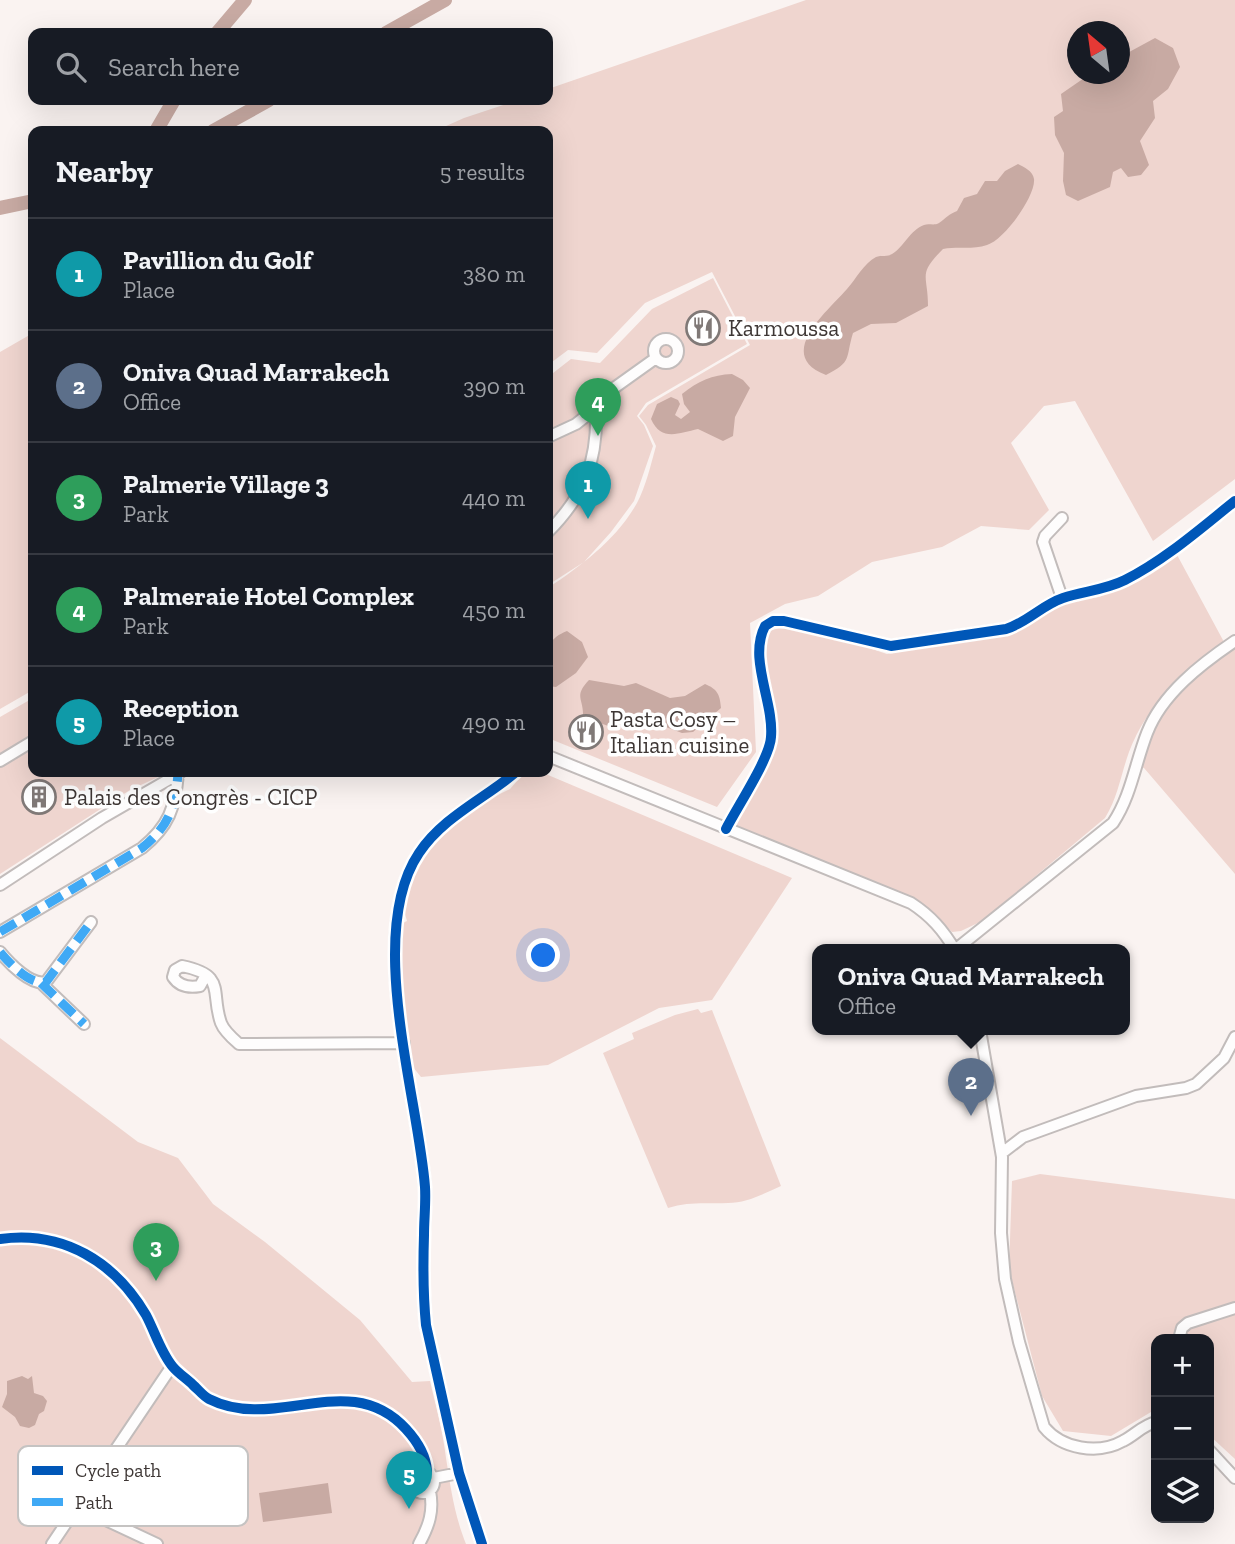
<!DOCTYPE html>
<meta charset="utf-8">
<style>
:root{--surface:#171b24;--page:#242831;--text:#f1f3f6;--muted:#9ea1a6;--line:#363941;--accent:#b45309}
body{margin:0;font-family:"Zilla Slab",serif;background:var(--page);color:var(--text)}
.controls{position:absolute;right:21px;bottom:21px;display:grid;overflow:hidden;border-radius:14px;box-shadow:0 7px 28px #0002}
.controls button{width:63px;height:63px;display:grid;place-items:center;padding:0;border:0;border-bottom:2px solid var(--line);background:var(--surface);color:var(--text);font:35px sans-serif}
.compass{position:absolute;left:1067px;top:21px;width:63px;height:63px;border-radius:50%;background:var(--surface);box-shadow:0 7px 28px #0002;rotate:331deg}
.you{position:absolute;left:544px;top:956px;width:24px;height:24px;margin:-18px;border:5px solid #fff;border-radius:50%;background:#1a73e8;box-shadow:0 0 0 10px #1a73e833}
.badge{display:grid;place-items:center;width:46px;height:46px;border-radius:50%;background:var(--accent);color:#fff;font-size:23px;font-weight:700}
.pin{position:absolute;translate:-50% -58px;filter:drop-shadow(0 2px 4px #0008)}
.pin::after{content:'';position:absolute;top:37px;width:24px;height:21px;background:inherit;clip-path:polygon(0 0,100% 0,50% 100%)}
.popup{position:absolute;left:812px;top:944px;width:318px;height:91px;box-sizing:border-box;display:grid;place-content:center;border-radius:14px;background:var(--surface);filter:drop-shadow(0 2px 5px #0005);font-size:23px;white-space:nowrap;color:var(--muted)}
.popup b{font-size:26px;color:var(--text)}
.popup::after{content:'';position:absolute;left:50%;top:100%;margin-left:-14px;border:14px solid transparent;border-top-color:var(--surface)}
.list{margin:0;padding:0;list-style:none}
h2{display:flex;justify-content:space-between;align-items:center;height:91px;margin:0;padding:0 28px;font-size:30px}
h2 small{font-size:23px;font-weight:400;color:var(--muted)}
.list li{display:grid;grid-template-columns:46px 1fr auto;gap:21px;align-items:center;box-sizing:border-box;height:112px;padding:0 28px;border-top:2px solid var(--line)}
.list b{display:block;font-size:26px;white-space:nowrap}
.list p{margin:0;font-size:23px;white-space:nowrap;color:var(--muted)}
.list em{font-size:23px;font-style:normal;color:var(--muted)}
.icon{flex:none;width:38px;height:38px;fill:none;stroke:currentColor;stroke-width:2;stroke-linecap:round;stroke-linejoin:round}
.map{position:relative;flex:none;width:1235px;height:1544px;overflow:hidden}
.search{position:absolute;background:var(--surface);box-shadow:0 7px 28px #0002;left:28px;top:28px;width:525px;height:77px;display:flex;align-items:center;gap:18px;box-sizing:border-box;padding:0 24px;border-radius:14px;color:var(--muted);font-size:26px}
.panel{position:absolute;background:var(--surface);box-shadow:0 7px 28px #0002;left:28px;top:126px;width:525px;height:651px;border-radius:14px}
.map>svg:first-child{display:block}
.green{fill:#efd5cf;fill-rule:evenodd}
.water{fill:#c8aaa3}
.lines{fill:none;stroke-linecap:round;stroke-linejoin:round}
.river{stroke:#c8aaa3;stroke-width:14}
.minor-casing{stroke:#c2bcbb;stroke-width:14}
.minor{stroke:#fefdfd;stroke-width:10}
.quiet{stroke:#3fa9f5;stroke-width:9;stroke-dasharray:18 9;stroke-linecap:butt}
.cycleway-casing{stroke:#fff;stroke-width:15}
.cycleway{stroke:#0057b8;stroke-width:10}
.labels{text-anchor:middle;dominant-baseline:central;stroke-width:7;stroke-linejoin:round;paint-order:stroke}
.poi-label{font-size:23px;fill:#3e3735;stroke:#fff;text-anchor:start}
.key{fill:#fff;stroke:#c5c3c2;stroke-width:2}
.key-label{font-size:19px;fill:#3e3735}
</style>
<div class="map">
<svg width="1235" height="1544" viewBox="0 0 1235 1544">
<rect width="100%" height="100%" fill="#faf3f1"/>
<path class="green" d="M806,0H1235V479L1153,541L1075,401L1044,406L1011,443L1049,510L1029,530L981,526L942,547L872,562L818,596L785,604L750,623L756,752L717,807L548,738V588C582,565 616,540 637,503C646,486 651,464 656,446L646,425L639,416L648,405L750,345L712,272L645,303L597,353L568,350L548,365V131H435L464,118L518,100H548V89ZM1078,32H1120V74H1078Z
M713,278L747,344L646,403L637,416L644,425L653,446L634,501L611,532L584,562L548,585V377L571,359L600,363L652,309Z
M33,333V690L0,709V352Z
M1176,553L1224,642C1184,672 1147,704 1129,752C1121,774 1118,797 1105,818L982,921L961,931L952,932L930,911L904,896L738,829L735,824L771,753L763,654L766,632L779,628L830,635L887,654L997,636L1030,623L1062,603L1099,597L1133,582Z
M1235,647V874L1144,768L1137,766L1159,714L1209,664Z
M33,698V772H169L130,790L0,874V717Z
M525,772H541L792,878L712,1000L659,1008L548,1065L421,1077L412,1066L396,926L407,921L403,907L404,898L415,868L437,837L475,806L510,789Z
M698,1009L701,1013L712,1010L781,1186C765,1193 747,1203 728,1203C707,1204 689,1201 668,1208L603,1053L634,1039L632,1033L675,1015Z
M0,1038L138,1142L178,1158L213,1204L265,1242L360,1320L412,1382L430,1381C436,1407 443,1432 446,1458C451,1489 454,1514 466,1544H0Z
M1040,1174L1235,1199V1459L1209,1435V1339H1156V1409L1111,1436L1063,1431L1042,1396L1009,1269L1012,1181Z"/>
<path class="water" d="M1155,38L1173,48L1180,67L1168,89L1153,101L1155,118L1140,141L1149,165L1141,175L1128,177L1121,168L1113,172L1110,187L1078,201L1066,195L1063,181L1064,153L1055,135L1054,117L1063,111L1061,94L1090,74H1120V57Z
M1018,164C1024,167 1033,171 1034,179C1036,196 1004,240 987,245C973,250 958,246 943,249C917,275 928,274 928,306L896,323L871,324L853,333C845,359 853,361 826,375C773,355 829,310 847,289C856,279 864,263 876,257C881,255 888,257 892,254C903,248 911,229 924,225C929,223 934,226 939,223C946,218 949,214 957,211L964,198L977,194L985,181H997L1005,171Z
M732,374L743,380L750,388L735,417L733,436L723,441L698,429C679,433 661,442 651,419L657,404L671,397L678,400L680,404L675,415L681,419L690,412L684,404L682,394C698,381 712,375 732,374Z
M567,631L582,642L588,657L576,673L556,687L548,686C548,661 539,642 567,631Z
M589,680L624,686L636,683L670,698L685,696L705,684C717,689 720,694 721,708L693,732L682,733L647,720L618,721L614,728L583,717C584,698 573,697 589,680Z
M22,1376L28,1379L32,1376L34,1393L43,1396L47,1401L44,1411L39,1414L35,1425L29,1428L20,1426L15,1417L2,1407L7,1394V1381Z
M328,1483L332,1513L263,1522L259,1493Z"/>
<g class="lines">
<path class="river" d="M217,33L245,0
M386,33L445,0
M156,131L174,100
M213,131L269,100
M0,208L33,201"/>
<g class="minor-casing">
<path id="minor" d="M654 351a12 12 0 1 1 24 0a12 12 0 1 1-24 0Z
M548,437L576,424L596,408L614,388L656,358
M548,532C585,495 598,460 596,408
M1062,598L1043,542L1045,536L1062,518
M548,756L911,903C931,916 943,930 955,950
M0,761L33,741
M726,829C737,807 770,758 771,737C774,701 748,659 765,626L773,621H784L891,646L1006,629C1028,622 1042,605 1063,598C1084,591 1105,590 1125,580C1165,560 1201,528 1235,501
M0,885L102,818L180,773
M0,932L142,848C169,826 175,808 178,774L175,772
M955,950L1113,823C1131,796 1135,764 1147,733C1162,694 1201,664 1235,641
M0,952C9,963 31,986 46,982L91,922
M206,975L200,986C189,988 179,986 173,977L175,970L182,966C227,975 210,992 221,1023C224,1031 232,1038 239,1044L404,1043
M41,983L84,1024
M980,1030L1002,1157L1001,1233L1005,1279L1019,1342L1044,1427C1062,1449 1098,1455 1123,1441C1135,1435 1143,1425 1156,1422
M1002,1153L1023,1137L1136,1096L1186,1088L1196,1084L1224,1058L1235,1037
M0,1239C63,1230 115,1262 146,1315C155,1332 161,1353 173,1367C179,1374 187,1379 193,1385C198,1389 203,1396 209,1399C276,1433 349,1367 406,1429C417,1441 426,1455 427,1471
M1179,1339L1182,1328L1188,1323L1235,1308
M1209,1450L1235,1478
M412 1482a11 11 0 1 1 22 0a11 11 0 1 1-22 0Z
M434,1478L459,1473
M78,1507L157,1544
M52,1544L172,1366
M419,1544C429,1526 434,1511 430,1491
M482,1544L459,1473L426,1325C423,1295 423,1265 424,1235C424,1219 426,1203 425,1187C418,1096 365,933 419,853C443,817 484,799 516,772"/>
</g>
<use href="#minor" class="minor"/>
<path class="quiet" d="M0,932L142,848C169,826 175,808 178,774
M0,952C9,963 31,986 46,982L91,922
M41,983L84,1024"/>
<g class="cycleway-casing">
<path id="cycleway" d="M726,829C737,807 770,758 771,737C774,701 748,659 765,626L773,621H784L891,646L1006,629C1028,622 1042,605 1063,598C1084,591 1105,590 1125,580C1165,560 1201,528 1235,501
M0,1239C63,1230 115,1262 146,1315C155,1332 161,1353 173,1367C179,1374 187,1379 193,1385C198,1389 203,1396 209,1399C276,1433 349,1367 406,1429C417,1441 426,1455 427,1471
M482,1544L459,1473L426,1325C423,1295 423,1265 424,1235C424,1219 426,1203 425,1187C418,1096 365,933 419,853C443,817 484,799 516,772"/>
</g>
<use href="#cycleway" class="cycleway"/>
</g>
<defs>
<g id="restaurant-ring" transform="scale(1.75)"><circle r="9.5" fill="#fff" stroke="#807977" stroke-width="1.5"/><path d="M-5-6h1v4h1v-4h1v4h1v-4h1v5L-1.5 .5V6h-2V.5L-5-1ZM5-6V6H3V1.5H1.5Q1.5-4 5-6Z" fill="#807977"/></g>
<g id="building-ring" transform="scale(1.75)"><circle r="9.5" fill="#fff" stroke="#807977" stroke-width="1.5"/><path d="M-4-6H4V6H1V3H-1V6H-4ZM-2.5-4.3h1.7v1.8h-1.7ZM.8-4.3h1.7v1.8H.8ZM-2.5-1h1.7V.8h-1.7ZM.8-1h1.7V.8H.8Z" fill="#807977"/></g>
</defs>
<g fill-rule="evenodd">
<use href="#restaurant-ring" x="703" y="328"/>
<use href="#restaurant-ring" x="586" y="732"/>
<use href="#building-ring" x="39" y="797"/>
</g>
<g class="labels">
<g class="poi-label">
<text x="728" y="328">Karmoussa</text>
<text x="610" y="719">Pasta Cosy –<tspan x="610" dy="26">Italian cuisine</tspan></text>
<text x="64" y="797">Palais des Congrès - CICP</text>
</g>
</g>
<rect x="18" y="1446" width="230" height="80" rx="10" class="key"/>
<rect x="32" y="1466" width="31" height="9" fill="#0057b8"/>
<rect x="32" y="1498" width="31" height="8" fill="#3fa9f5"/>
<g class="key-label">
<text x="75" y="1477">Cycle path</text>
<text x="75" y="1509">Path</text>
</g>
</svg>
<div class="controls">
<button>+</button>
<button>−</button>
<button><svg class="icon" aria-label="layers" viewBox="0 0 24 24"><path d="M12 4l9 5-9 5-9-5zM3 14l9 5 9-5"/></svg></button>
</div>
<svg class="compass" viewBox="-18 -18 36 36"><path d="M0-13l5 13h-10z" fill="#e53935"/><path d="M0 13l5-13h-10z" fill="#9ea1a6"/></svg>
<div class="you"></div>
<div class="pin badge" style="left:588px;top:519px;background:#0f9aa8">1</div>
<div class="pin badge" style="left:971px;top:1116px;background:#5c6f8a">2</div>
<div class="popup"><b>Oniva Quad Marrakech</b>Office</div>
<div class="pin badge" style="left:156px;top:1281px;background:#2e9e5b">3</div>
<div class="pin badge" style="left:598px;top:436px;background:#2e9e5b">4</div>
<div class="pin badge" style="left:409px;top:1509px;background:#0f9aa8">5</div>
<div class="search"><svg class="icon" aria-label="search" viewBox="0 0 24 24"><circle cx="10" cy="10" r="6"/><path d="M15 15l6 6"/></svg>Search here</div>
<section class="panel">
<h2>Nearby<small>5 results</small></h2>
<ul class="list">
<li><span class="badge" style="background:#0f9aa8">1</span><div><b>Pavillion du Golf</b><p>Place</p></div><em>380 m</em></li>
<li><span class="badge" style="background:#5c6f8a">2</span><div><b>Oniva Quad Marrakech</b><p>Office</p></div><em>390 m</em></li>
<li><span class="badge" style="background:#2e9e5b">3</span><div><b>Palmerie Village 3</b><p>Park</p></div><em>440 m</em></li>
<li><span class="badge" style="background:#2e9e5b">4</span><div><b>Palmeraie Hotel Complex</b><p>Park</p></div><em>450 m</em></li>
<li><span class="badge" style="background:#0f9aa8">5</span><div><b>Reception</b><p>Place</p></div><em>490 m</em></li>
</ul>
</section>
</div>
